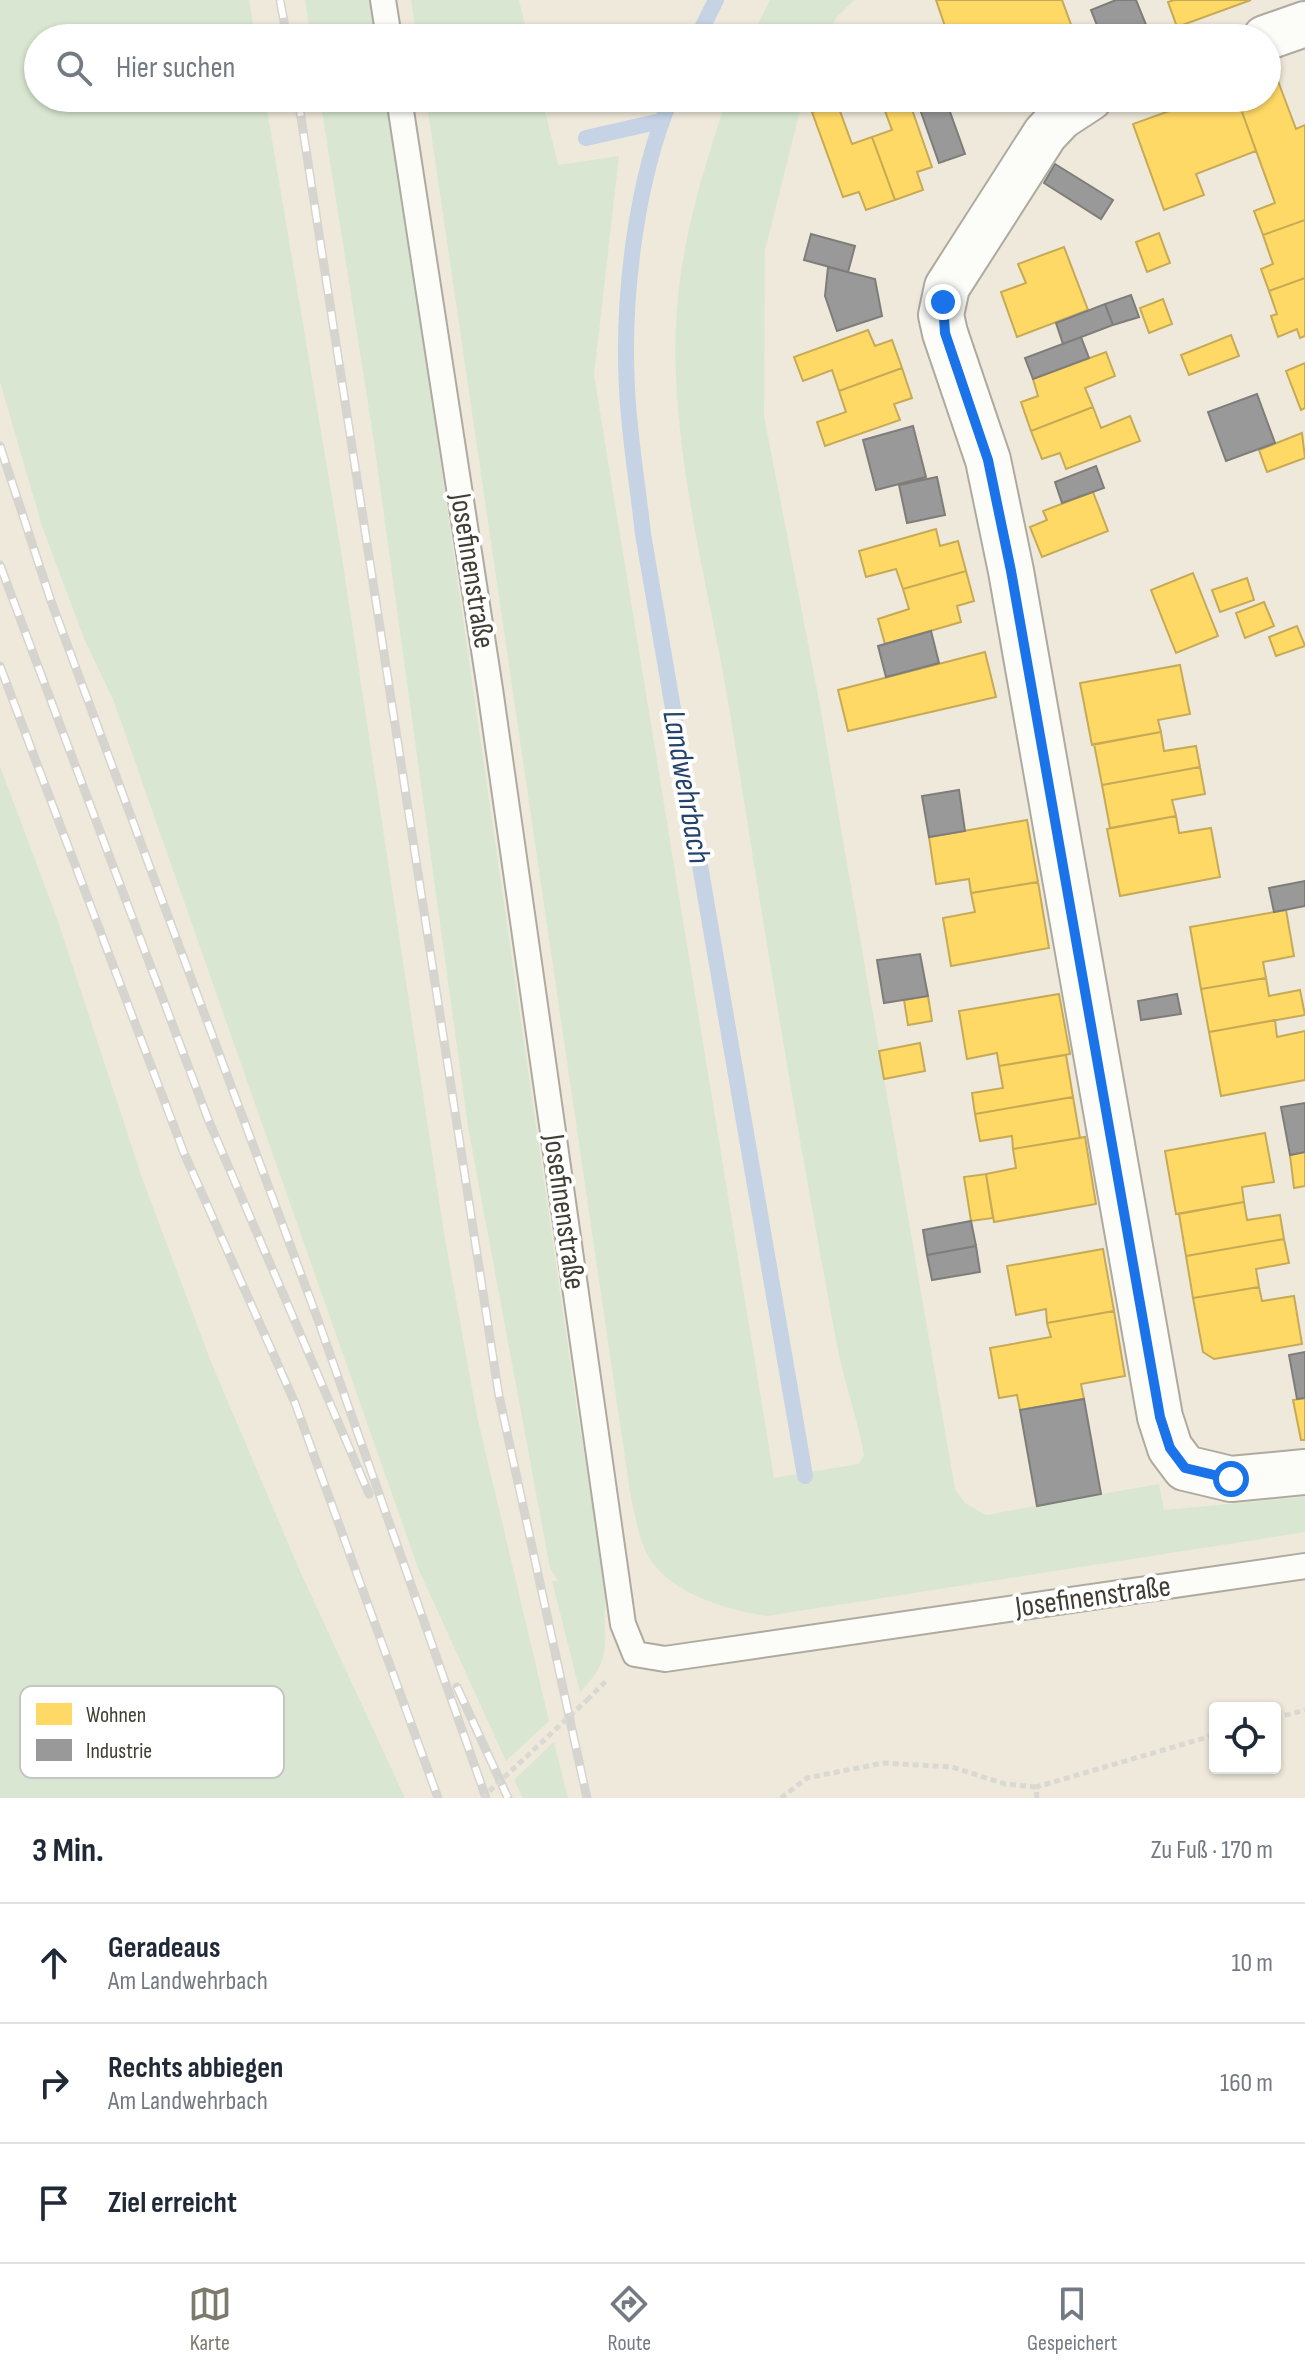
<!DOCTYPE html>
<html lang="de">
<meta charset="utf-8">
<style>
:root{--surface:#fff;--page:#f2f2f3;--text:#1f2937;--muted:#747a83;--line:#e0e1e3;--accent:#7d796d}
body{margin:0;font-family:"Sofia Sans Condensed",sans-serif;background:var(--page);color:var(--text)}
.controls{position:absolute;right:24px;bottom:24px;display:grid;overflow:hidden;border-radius:8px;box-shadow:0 2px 6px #0004}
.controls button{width:72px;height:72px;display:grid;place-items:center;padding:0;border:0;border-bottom:2px solid var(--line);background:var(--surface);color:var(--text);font:40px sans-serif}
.stop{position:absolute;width:24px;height:24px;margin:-18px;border:6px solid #1a73e8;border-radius:50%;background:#fff}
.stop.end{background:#1a73e8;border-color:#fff;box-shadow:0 2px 8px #0008}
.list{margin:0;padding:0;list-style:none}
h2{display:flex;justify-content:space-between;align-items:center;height:104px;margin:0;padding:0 32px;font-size:34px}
h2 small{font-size:26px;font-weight:400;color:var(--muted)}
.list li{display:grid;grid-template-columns:52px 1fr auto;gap:24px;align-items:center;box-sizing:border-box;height:120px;padding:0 32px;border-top:2px solid var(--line)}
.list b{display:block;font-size:30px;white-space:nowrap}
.list p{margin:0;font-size:26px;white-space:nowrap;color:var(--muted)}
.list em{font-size:26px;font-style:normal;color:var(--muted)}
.icon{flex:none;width:44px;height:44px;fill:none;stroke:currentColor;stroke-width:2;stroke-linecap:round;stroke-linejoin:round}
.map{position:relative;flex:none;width:1305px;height:1798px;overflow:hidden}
.search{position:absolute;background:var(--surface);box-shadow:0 2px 6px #0004;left:24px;right:24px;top:24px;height:88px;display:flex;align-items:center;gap:20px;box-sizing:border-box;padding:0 28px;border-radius:44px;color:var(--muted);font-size:30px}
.sheet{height:464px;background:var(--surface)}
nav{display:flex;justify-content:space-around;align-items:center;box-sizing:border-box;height:112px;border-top:2px solid var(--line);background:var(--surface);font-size:22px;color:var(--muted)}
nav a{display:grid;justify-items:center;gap:4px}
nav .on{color:var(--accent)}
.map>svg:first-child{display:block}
.green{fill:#d9e7d2}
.homes{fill:#ffd966;stroke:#c6aa56;stroke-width:2}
.industry{fill:#999;stroke:#7e7d7a;stroke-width:2}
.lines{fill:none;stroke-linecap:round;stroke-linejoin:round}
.stream{stroke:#c5d3e4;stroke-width:16}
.lane-casing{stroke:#aeaa9f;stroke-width:28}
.street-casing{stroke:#aeaa9f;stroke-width:48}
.path{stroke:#dad8d3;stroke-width:5;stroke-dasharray:6 4;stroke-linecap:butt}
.lane{stroke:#fcfcf9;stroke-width:24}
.street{stroke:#fcfcf9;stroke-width:44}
.rail-casing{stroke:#d5d4cf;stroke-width:9}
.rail{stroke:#fff;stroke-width:6;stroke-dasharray:18;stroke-linecap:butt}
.path-bridge{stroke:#dad8d3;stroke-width:5;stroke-dasharray:6 4;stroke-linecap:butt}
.route{stroke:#1a73e8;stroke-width:10}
.labels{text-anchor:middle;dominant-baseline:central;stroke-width:8;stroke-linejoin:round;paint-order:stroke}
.street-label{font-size:30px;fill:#403d32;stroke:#fff}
.water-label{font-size:32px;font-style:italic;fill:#24436c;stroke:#fff}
.key{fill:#fff;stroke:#c6c5c2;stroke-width:2}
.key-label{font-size:22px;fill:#403d32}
</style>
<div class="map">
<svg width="1305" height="1798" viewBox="0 0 1305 1798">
<rect width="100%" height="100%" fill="#eee9da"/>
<path class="green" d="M0,0H249L255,38H38V98H265L341,551L444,1233L477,1416L549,1721L506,1761L418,1568L113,699L85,641L42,526L0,382Z
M305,0H373L379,38H311Z
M411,0H519L528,38H417Z
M770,0H854L836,18L826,38H751Z
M320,98H388L578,1417L607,1588C598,1634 620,1653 580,1692L552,1581H558L550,1568L468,1127L373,435Z
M426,98H542L558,165L619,156L594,375L774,1478L859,1464L864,1455C857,1416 843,1379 836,1340C798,1136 764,930 732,725C709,577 659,423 681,272C690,213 708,155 727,98H803L765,250L764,416L818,695L955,1489L965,1503L986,1515L1159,1484L1164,1510L1305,1497V1532L767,1616C728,1610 673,1595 650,1559C638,1539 635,1515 630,1492Z
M0,766L58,921L142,1178L211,1362L299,1569L405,1798H0Z
M554,1742L568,1798H523L514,1780Z"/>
<path class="homes" d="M936,0H1062L1076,38H949Z
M1174,0H1251L1177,27L1168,2Z
M1275,73L1296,129L1305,125V220L1263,235L1254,211L1275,203L1237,98H1267V75Z
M887,98H908L932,167L917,172L923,190L895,200L872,137L892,130L881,100Z
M1205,98H1237L1256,151L1196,174L1204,195L1164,210L1133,124Z
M837,103L852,144L872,137L895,200L866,210L859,192L843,197L812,112Z
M1305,220V278L1269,291L1261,269L1273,264L1263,235Z
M1159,233L1170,263L1147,272L1136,242Z
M1064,247L1088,310L1017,337L1001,292L1026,283L1018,264Z
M1305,278V336L1300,338L1297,329L1278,337L1271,316L1277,314L1269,291Z
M1163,299L1172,324L1149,333L1140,308Z
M868,330L875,346L892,340L902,368L839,391L832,370L803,381L794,357Z
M1231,335L1239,356L1189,375L1181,355Z
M1106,352L1115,376L1085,388L1093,407L1031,431L1021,402L1038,396L1033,379Z
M1305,363V408L1301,410L1286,371Z
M902,368L912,398L894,404L900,420L825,446L817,422L846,412L839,391Z
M1093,407L1101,428L1130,416L1140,441L1066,469L1060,453L1042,459L1031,431Z
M1302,433L1305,458L1267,472L1259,450Z
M1093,492L1108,531L1042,557L1030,527L1047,520L1043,511Z
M936,529L940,546L958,541L966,571L903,589L896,569L866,577L859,551Z
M966,571L974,601L957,606L961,622L885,644L878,619L909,609L903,589Z
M1193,573L1218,636L1176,653L1151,590Z
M1247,578L1254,600L1220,612L1212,590Z
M1264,602L1274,626L1245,638L1236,613Z
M1297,626L1305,646L1276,656L1269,637Z
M985,652L996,697L848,731L838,690Z
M1180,665L1190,714L1158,720L1161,732L1092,745L1080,683Z
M1161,732L1164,751L1196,746L1200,767L1102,785L1094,744Z
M1200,767L1205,794L1172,800L1176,816L1110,828L1102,785Z
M1176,816L1179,833L1211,828L1220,877L1120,896L1107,829Z
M1027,820L1038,882L971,893L969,879L936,884L929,837Z
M1038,882L1049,948L951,966L943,918L975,912L971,893Z
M1286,910L1294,956L1263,962L1266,978L1201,989L1190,927Z
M1266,978L1269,996L1300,990L1305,1015L1209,1032L1201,989Z
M1059,994L1070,1054L999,1066L997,1053L967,1059L959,1011Z
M928,996L932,1021L908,1025L904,1000Z
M1275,1020L1277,1037L1305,1031V1080L1221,1096L1209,1032Z
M920,1043L925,1071L884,1079L879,1051Z
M1066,1055L1073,1097L975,1114L972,1093L1003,1088L999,1066Z
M1073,1097L1080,1138L1013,1149L1012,1136L980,1141L975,1114Z
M1265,1133L1274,1182L1242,1187L1244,1202L1176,1214L1165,1151Z
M1085,1137L1096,1204L994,1222L986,1174L1016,1168L1013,1149Z
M1305,1152V1186L1294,1188L1290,1155Z
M986,1174L993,1218L971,1221L964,1177Z
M1244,1202L1247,1220L1280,1215L1284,1239L1186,1256L1179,1214Z
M1284,1239L1289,1263L1256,1269L1259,1287L1193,1298L1186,1256Z
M1103,1249L1114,1311L1047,1323L1046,1309L1016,1315L1007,1266Z
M1259,1287L1262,1301L1294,1296L1302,1344L1214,1359L1203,1352L1193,1298Z
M1114,1311L1125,1376L1081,1384L1084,1399L1020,1410L1017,1395L999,1398L990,1348L1051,1337L1047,1323Z
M1305,1398V1440H1301L1293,1400Z"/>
<path class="industry" d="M1116,0H1136L1151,37L1102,38L1091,10Z
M916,98H945L965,154L939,163Z
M1055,164L1113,200L1101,219L1044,183Z
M811,234L855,246L848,272L804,260Z
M828,267L875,279L882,316L837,331L825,296Z
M1131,295L1139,317L1113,325L1105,304Z
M1105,304L1113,325L1063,344L1056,323Z
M1081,337L1089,358L1033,379L1025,358Z
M1257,394L1275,443L1226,461L1208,412Z
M913,426L926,477L876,490L863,440Z
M1096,466L1104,488L1062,503L1055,482Z
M937,477L945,515L907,523L899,485Z
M931,631L939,663L886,677L878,646Z
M959,790L965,831L929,837L922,796Z
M1305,881V906L1274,912L1269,888Z
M920,954L928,996L884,1003L877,960Z
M1177,994L1181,1014L1141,1020L1138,1001Z
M1305,1103V1152L1290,1155L1281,1107Z
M971,1221L976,1246L927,1255L923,1230Z
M976,1246L980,1272L932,1280L927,1255Z
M1305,1352V1398L1297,1399L1289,1355Z
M1084,1399L1101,1494L1037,1506L1020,1410Z"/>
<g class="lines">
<path class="stream" d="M697,38L716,0
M671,98C636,180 622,298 627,388C629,436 638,486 643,534L805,1476
M586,138L661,121"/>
<g class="lane-casing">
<path id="lane" d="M383,0L389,38
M399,98L490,689L623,1624L635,1654L665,1659L1305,1566"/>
</g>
<g class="street-casing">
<path id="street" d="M1265,38L1305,24
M1090,98L1061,117L1045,134L947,287L941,315L945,333L988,460L1011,571L1160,1417L1170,1448L1185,1468L1231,1479L1305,1472"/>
</g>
<path class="path" d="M587,1700L608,1679
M1275,1718L1305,1710
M781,1798L807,1778L883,1763L952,1767L1005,1784L1036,1787
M1037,1798L1036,1787L1215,1735"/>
<use href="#lane" class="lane"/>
<use href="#street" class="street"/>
<g class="rail-casing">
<path id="rail" d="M280,0L287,38
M298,98L499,1396L587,1798
M0,446L51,601L318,1320L486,1798
M0,565L208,1119L369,1494
M0,666L184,1153L295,1403L438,1798
M457,1687L508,1798"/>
</g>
<use href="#rail" class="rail"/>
<path class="path-bridge" d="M482,1798L587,1700"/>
</g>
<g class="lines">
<path class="route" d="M943,302L945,333L988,460L1011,571L1160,1417L1170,1448L1185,1468L1231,1479"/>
</g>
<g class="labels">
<g class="street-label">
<text transform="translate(472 571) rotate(81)">Josefinenstraße</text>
<text transform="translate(564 1212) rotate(82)">Josefinenstraße</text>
<text transform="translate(1093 1597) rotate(-8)">Josefinenstraße</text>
</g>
<g class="water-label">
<text transform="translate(686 787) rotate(80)">Landwehrbach</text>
</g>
</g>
<rect x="20" y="1686" width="264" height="92" rx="12" class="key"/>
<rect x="36" y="1703" width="36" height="22" fill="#ffd966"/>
<rect x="36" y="1739" width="36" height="22" fill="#999"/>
<g class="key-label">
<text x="86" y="1722">Wohnen</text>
<text x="86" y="1758">Industrie</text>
</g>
</svg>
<div class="controls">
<button><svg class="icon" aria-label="locate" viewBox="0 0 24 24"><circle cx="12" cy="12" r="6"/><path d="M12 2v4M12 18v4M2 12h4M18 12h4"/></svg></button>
</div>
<div class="stop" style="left:1231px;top:1479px"></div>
<div class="stop end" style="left:943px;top:302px"></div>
<div class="search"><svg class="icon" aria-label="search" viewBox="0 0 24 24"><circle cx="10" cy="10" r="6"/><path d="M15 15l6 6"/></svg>Hier suchen</div>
</div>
<section class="sheet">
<h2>3 Min.<small>Zu Fuß · 170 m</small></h2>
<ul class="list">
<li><svg class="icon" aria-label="ahead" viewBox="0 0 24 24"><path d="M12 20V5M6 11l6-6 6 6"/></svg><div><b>Geradeaus</b><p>Am Landwehrbach</p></div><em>10 m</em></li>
<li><svg class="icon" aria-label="right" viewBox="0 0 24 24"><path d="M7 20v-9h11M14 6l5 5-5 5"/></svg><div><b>Rechts abbiegen</b><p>Am Landwehrbach</p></div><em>160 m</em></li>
<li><svg class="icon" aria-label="arrive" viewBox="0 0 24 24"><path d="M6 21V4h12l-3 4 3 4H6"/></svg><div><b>Ziel erreicht</b></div></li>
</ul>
</section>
<nav>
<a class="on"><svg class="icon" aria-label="map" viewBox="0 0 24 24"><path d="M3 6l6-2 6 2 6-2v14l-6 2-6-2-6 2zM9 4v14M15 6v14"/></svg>Karte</a>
<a><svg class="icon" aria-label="directions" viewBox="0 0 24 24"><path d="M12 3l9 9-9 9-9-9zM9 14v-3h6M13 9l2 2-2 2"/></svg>Route</a>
<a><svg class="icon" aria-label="saved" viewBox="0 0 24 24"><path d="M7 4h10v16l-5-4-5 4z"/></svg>Gespeichert</a>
</nav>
